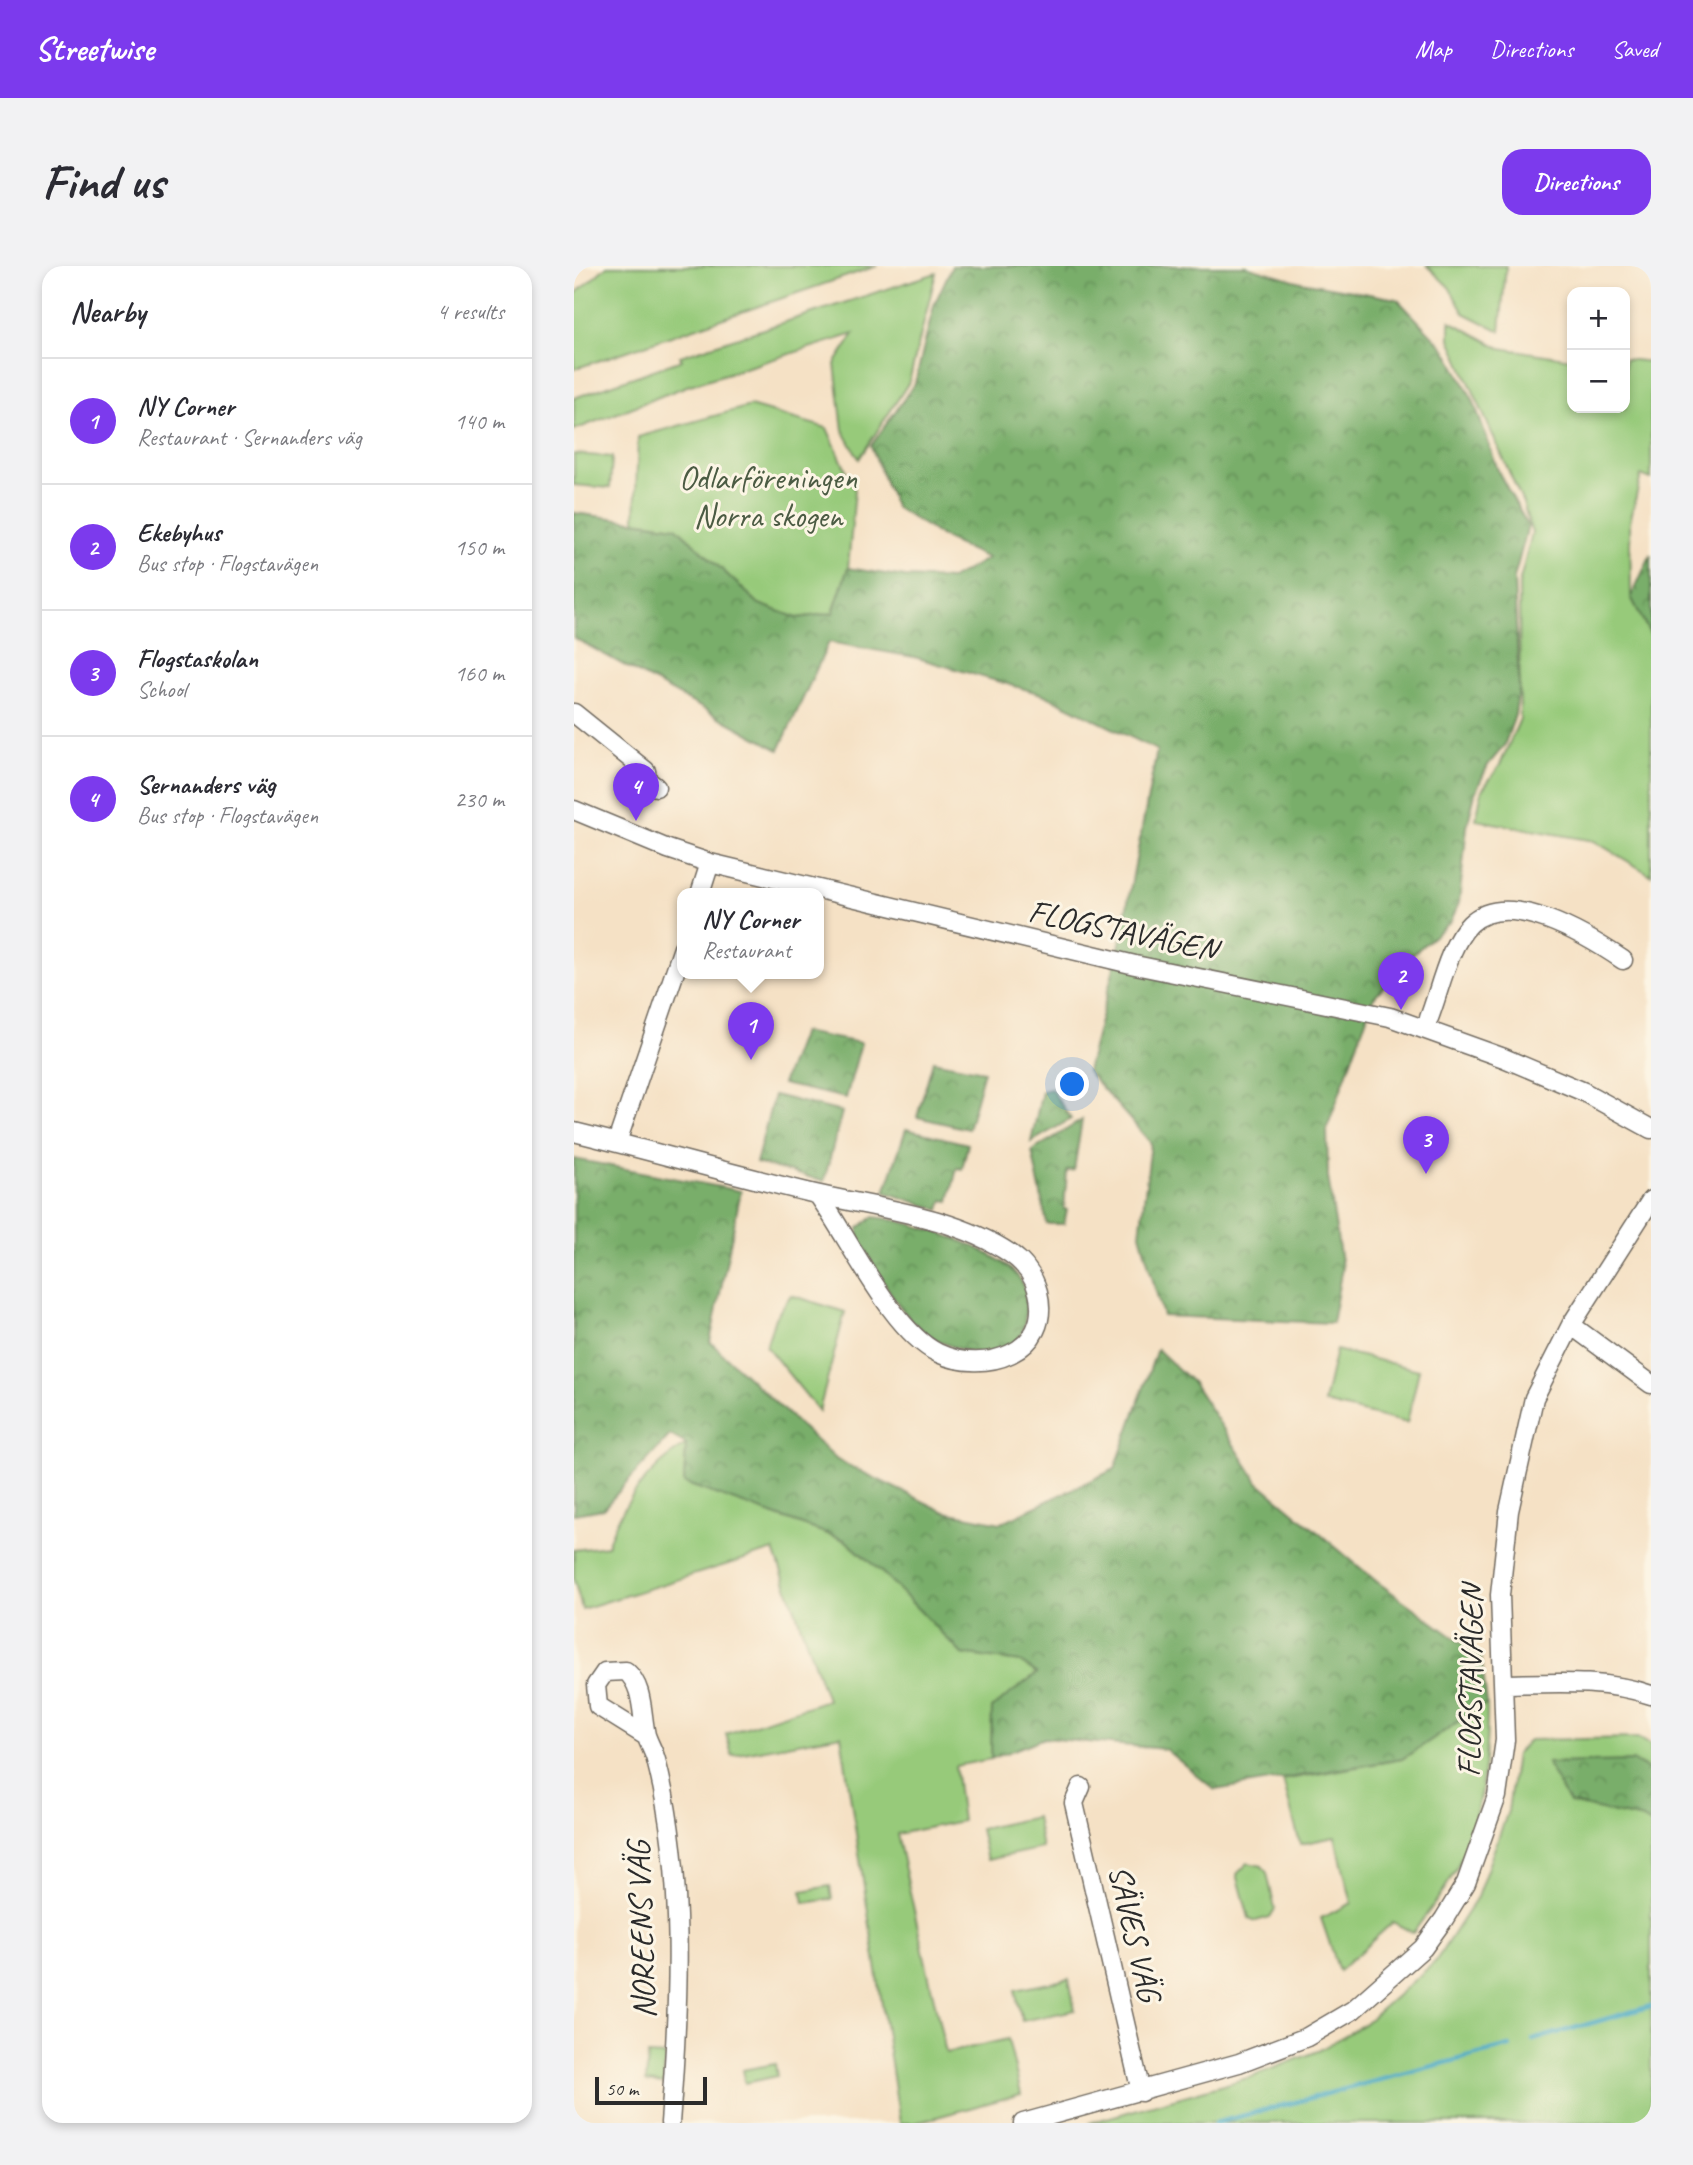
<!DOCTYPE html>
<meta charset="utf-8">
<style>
:root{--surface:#fff;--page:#f2f2f3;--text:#2b2b33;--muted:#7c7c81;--line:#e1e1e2;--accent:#7c3aed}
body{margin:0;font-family:Caveat,sans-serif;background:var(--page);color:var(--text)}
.controls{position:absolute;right:21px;top:21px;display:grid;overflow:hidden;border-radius:14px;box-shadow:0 4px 10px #0003}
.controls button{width:63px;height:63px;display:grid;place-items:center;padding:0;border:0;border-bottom:2px solid var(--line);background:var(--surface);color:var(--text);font:35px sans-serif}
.scale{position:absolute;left:21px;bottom:18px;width:112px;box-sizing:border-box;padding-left:7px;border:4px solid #2b2b2b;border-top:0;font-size:19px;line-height:24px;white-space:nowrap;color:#2b2b2b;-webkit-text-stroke:5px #fcf5e5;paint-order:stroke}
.you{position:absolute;left:499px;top:819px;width:24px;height:24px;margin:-18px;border:5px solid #fff;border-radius:50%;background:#1a73e8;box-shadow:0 0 0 10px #1a73e833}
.badge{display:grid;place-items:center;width:46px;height:46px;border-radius:50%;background:var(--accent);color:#fff;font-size:23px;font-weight:700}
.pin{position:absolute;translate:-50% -58px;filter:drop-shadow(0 2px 4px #0008)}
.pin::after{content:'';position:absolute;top:37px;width:24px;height:21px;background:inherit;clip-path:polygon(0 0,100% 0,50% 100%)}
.popup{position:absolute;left:103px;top:622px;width:147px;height:91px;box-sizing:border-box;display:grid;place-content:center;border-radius:14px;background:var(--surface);filter:drop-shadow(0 2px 5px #0005);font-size:23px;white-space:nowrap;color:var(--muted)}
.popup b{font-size:26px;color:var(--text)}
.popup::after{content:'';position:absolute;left:50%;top:100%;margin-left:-14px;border:14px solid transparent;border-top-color:var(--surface)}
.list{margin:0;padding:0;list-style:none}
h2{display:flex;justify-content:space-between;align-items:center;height:91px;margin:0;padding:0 28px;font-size:30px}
h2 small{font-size:23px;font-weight:400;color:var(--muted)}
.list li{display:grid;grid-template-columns:46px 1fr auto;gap:21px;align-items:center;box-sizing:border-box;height:126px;padding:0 28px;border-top:2px solid var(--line)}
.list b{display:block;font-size:26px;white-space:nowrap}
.list p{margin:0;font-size:23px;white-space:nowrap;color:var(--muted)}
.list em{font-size:23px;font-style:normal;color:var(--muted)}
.map{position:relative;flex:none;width:1077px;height:1857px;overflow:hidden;border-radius:21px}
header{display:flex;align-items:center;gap:42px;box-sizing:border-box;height:98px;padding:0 35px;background:var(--accent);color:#fff}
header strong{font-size:33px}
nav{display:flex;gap:38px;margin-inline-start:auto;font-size:24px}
.intro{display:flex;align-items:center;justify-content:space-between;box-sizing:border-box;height:168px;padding:0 42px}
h1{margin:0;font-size:49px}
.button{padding:18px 32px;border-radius:21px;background:var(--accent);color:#fff;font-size:24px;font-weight:700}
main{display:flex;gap:42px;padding:0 42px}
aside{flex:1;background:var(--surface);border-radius:21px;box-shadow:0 4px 10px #0003}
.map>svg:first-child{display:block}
.green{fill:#97ca7a;stroke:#617a52;stroke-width:2}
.forest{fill:url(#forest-crowns);stroke:#526c4a;stroke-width:2}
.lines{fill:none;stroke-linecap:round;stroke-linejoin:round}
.stream{stroke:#42a7c2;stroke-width:4.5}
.minor-casing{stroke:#726b61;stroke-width:21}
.minor{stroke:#fff;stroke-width:18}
.labels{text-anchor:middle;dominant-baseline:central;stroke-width:6;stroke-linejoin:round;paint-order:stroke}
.park-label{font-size:33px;fill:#4b5b43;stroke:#fcf5e5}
.street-label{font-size:33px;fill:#2b2b2b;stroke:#fcf5e5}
</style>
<header>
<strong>Streetwise</strong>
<nav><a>Map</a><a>Directions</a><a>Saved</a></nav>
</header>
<div class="intro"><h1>Find us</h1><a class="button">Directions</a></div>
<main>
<aside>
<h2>Nearby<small>4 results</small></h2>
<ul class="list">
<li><span class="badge">1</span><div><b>NY Corner</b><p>Restaurant · Sernanders väg</p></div><em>140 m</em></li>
<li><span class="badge">2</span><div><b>Ekebyhus</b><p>Bus stop · Flogstavägen</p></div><em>150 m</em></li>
<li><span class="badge">3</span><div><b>Flogstaskolan</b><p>School</p></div><em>160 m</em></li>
<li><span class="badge">4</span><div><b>Sernanders väg</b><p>Bus stop · Flogstavägen</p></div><em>230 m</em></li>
</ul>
</aside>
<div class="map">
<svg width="1077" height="1857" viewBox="0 0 1077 1857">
<defs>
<pattern id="forest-crowns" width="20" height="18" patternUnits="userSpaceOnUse" patternTransform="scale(1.75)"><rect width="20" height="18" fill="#79ae6a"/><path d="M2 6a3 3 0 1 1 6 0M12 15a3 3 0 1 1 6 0" fill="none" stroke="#638e57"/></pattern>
</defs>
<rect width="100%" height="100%" fill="#fcf5e5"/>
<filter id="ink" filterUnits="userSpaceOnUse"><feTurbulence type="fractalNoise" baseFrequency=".0143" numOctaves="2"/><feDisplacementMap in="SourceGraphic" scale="14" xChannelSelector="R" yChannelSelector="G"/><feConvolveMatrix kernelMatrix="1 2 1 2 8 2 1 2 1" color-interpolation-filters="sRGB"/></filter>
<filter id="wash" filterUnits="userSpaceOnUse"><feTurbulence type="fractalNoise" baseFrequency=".00686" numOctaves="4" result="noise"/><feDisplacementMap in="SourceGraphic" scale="28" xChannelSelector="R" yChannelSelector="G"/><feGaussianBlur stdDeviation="1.57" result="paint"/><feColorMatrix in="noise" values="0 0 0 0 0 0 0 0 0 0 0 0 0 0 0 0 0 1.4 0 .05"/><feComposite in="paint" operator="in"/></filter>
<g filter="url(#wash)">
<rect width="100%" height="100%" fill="#f5e1c5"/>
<path class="green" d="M33,0H303L0,103V29Z
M853,0H932L926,65L890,47L875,21Z
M362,7L335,116L285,193L269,164L261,98L280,68L113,120L0,164V132L108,94L106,90Z
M876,55L926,82L998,93V142H1051V93L1077,96V213L1067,209L1056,256L1057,331L1077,370V609L1020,575L902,554L908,524L926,499L946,453L945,318L958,267L949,237L876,73Z
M176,140L253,162L281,224L274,302L259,347L223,352L185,338L102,261L61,255L64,171Z
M0,188L38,191L36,222L0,219Z
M217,1029L271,1046L245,1145L192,1080L201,1052Z
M762,1084L845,1104L833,1157L750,1137Z
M112,1178L110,1217L271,1274L313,1311L388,1388L446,1396L464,1408L418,1442L417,1493L381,1500L388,1555L323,1568L372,1787L434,1773L447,1828L341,1857H326L267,1469L158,1489L152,1468L253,1434L200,1284L8,1343L0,1313V1284L33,1280C47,1238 75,1203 112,1178Z
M913,1437C914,1497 907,1560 876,1614C865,1633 851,1650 839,1667L819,1656L765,1705L747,1652L778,1637L761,1571L726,1578L709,1514L828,1493Z
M1063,1472L1077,1479V1857H515L677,1811L744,1785L790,1758L861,1696L903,1631L934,1545L942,1488L955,1474Z
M462,1551L468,1582L413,1594L406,1563Z
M674,1597L688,1600L693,1607L701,1643L696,1651L682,1655L675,1652L663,1608Z
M256,1620L258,1633L230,1637L228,1625Z
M495,1713L501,1744L448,1755L441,1724Z
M74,1789L91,1790L89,1818L72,1816Z
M201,1798L203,1810L171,1817L168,1804Z"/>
<path class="forest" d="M378,0H672L727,16L823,33L872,84L899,134L925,207L954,260L940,312L945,422L941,449L930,480L914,499L901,527L893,561L885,637L877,655L839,688L800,731L753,862L754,911L768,1002L758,1057L589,1050L566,968L577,877L513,805L545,682L583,484L471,429L340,391L255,376L205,484L0,372V247L102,261L185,338L223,352L259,347L274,302L331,311L377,313L414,292L376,275L321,241L297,180L341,117L360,39Z
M1077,288V370L1057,331Z
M228,766L287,777L272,832L208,818Z
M359,795L410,805L394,863L343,851Z
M477,823L497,853L457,876L468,825Z
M200,829L268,846L250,915L182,897Z
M508,854L500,904L493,905L490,943L493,944L490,958H473L458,885Z
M332,863L394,878L388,903L383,902L375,935L369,934L366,944L311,926Z
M0,893L167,925L136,1076L263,1194L371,1246L427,1257L541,1203L583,1083L620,1118L684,1216L802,1315L907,1391L913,1437L828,1493L641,1524L591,1483L470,1472L417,1493L418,1442L463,1407L446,1396L388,1388L313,1311L271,1274L110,1217L112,1178L96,1169L29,1243L0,1248Z
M299,951C333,953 438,985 450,1021C453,1030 452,1043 451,1053C445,1108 371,1086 343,1060C318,1036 302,1001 284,972L285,962Z
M1059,1495L1077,1504V1558L1069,1553L995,1537L973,1497Z"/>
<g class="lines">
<path class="stream" d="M959,1774L1077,1740
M641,1857L936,1780"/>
</g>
</g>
<g filter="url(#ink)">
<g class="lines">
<g class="minor-casing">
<path id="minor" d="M0,447L72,505L73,514L82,521
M0,544L94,583L136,597L561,699L816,751L930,792L1008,825L1077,863
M126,628L136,597
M855,752C866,724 874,680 896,658C934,621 1015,671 1049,694
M0,866C82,886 164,910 246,929C309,943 382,951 437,988C450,997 460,1011 464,1026C479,1087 410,1109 364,1087C318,1065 275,972 244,929
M43,876L109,682
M997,1059L1077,1118
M930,1418C979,1417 1030,1413 1077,1429
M72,1470L24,1440L22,1419L31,1406L52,1405C70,1421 67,1447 72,1469C75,1478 80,1486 82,1494C112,1608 105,1741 96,1857
M507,1521L500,1537L567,1826
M449,1857L665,1797L733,1771L779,1744L849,1682L870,1653L892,1617L923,1530L931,1474L926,1329L935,1245L960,1132L997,1059L1077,934"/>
</g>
<use href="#minor" class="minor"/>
</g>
</g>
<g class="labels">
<g class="park-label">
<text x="194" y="212">Odlarföreningen<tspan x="194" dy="38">Norra skogen</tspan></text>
</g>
<g class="street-label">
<text transform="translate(549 664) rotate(12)">FLOGSTAVÄGEN</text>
<text transform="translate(896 1415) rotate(-89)">FLOGSTAVÄGEN</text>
<text transform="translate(67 1664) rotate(-92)">NOREENS VÄG</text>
<text transform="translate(561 1667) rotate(77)">SÄVES VÄG</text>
</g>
</g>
</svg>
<div class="controls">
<button>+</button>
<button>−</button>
</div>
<div class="scale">50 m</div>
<div class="you"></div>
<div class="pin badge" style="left:177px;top:794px">1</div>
<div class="popup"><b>NY Corner</b>Restaurant</div>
<div class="pin badge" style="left:827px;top:744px">2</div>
<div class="pin badge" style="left:852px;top:908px">3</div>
<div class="pin badge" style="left:62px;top:555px">4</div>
</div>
</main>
